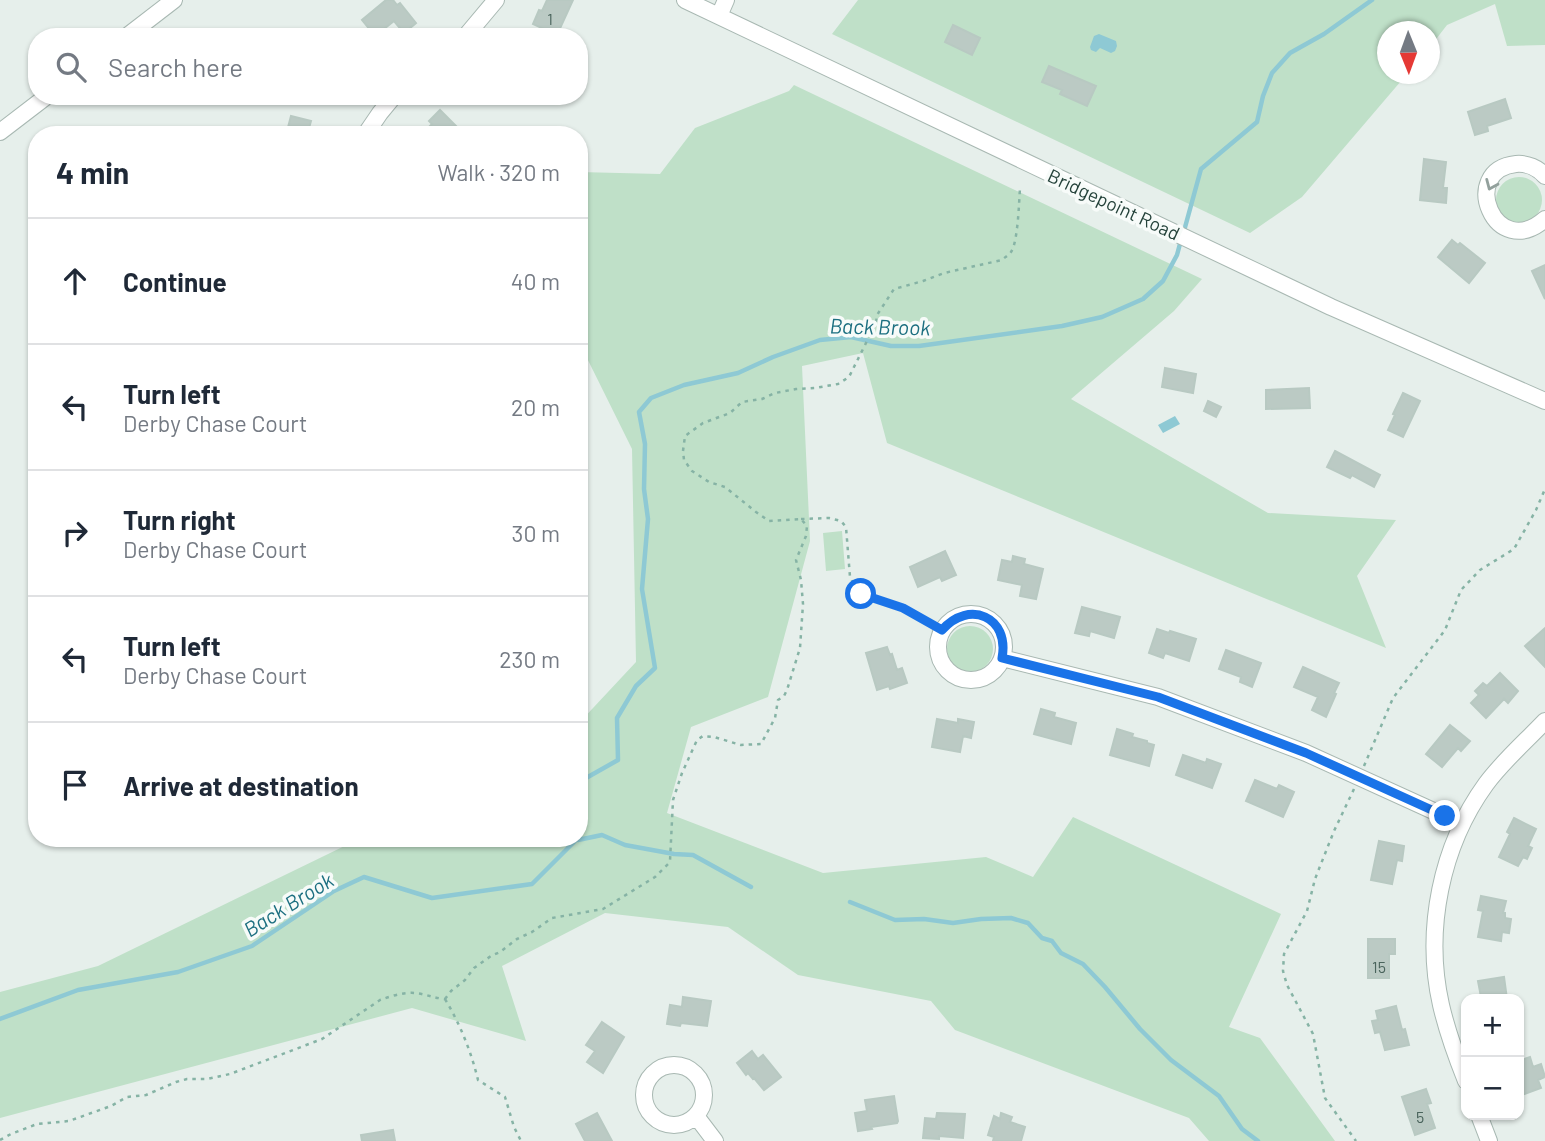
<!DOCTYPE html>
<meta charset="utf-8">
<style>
:root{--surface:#fff;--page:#f2f2f3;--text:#1f2937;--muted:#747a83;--line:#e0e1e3}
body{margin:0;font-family:Barlow,sans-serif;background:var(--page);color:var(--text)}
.controls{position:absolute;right:21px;bottom:21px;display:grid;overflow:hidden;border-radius:14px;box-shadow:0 2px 5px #0004}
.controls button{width:63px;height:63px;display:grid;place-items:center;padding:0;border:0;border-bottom:2px solid var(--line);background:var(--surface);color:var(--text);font:35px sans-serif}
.compass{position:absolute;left:1377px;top:21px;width:63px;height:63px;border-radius:50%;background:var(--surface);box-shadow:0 2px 5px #0004;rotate:179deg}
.stop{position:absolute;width:21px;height:21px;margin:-16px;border:5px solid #1a73e8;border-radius:50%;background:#fff}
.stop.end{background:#1a73e8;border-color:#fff;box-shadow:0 2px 7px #0008}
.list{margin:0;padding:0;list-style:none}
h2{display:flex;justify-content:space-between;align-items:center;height:91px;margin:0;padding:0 28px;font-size:30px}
h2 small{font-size:23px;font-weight:400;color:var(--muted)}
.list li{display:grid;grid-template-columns:46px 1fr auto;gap:21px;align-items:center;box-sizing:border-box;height:126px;padding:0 28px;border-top:2px solid var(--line)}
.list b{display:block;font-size:26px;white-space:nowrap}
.list p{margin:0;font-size:23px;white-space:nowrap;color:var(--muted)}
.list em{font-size:23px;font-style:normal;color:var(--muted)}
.icon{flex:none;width:38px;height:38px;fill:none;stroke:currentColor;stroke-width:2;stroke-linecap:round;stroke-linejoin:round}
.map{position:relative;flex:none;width:1545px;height:1141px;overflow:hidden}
.search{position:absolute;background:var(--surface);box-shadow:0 2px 5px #0004;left:28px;top:28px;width:560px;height:77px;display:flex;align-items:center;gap:18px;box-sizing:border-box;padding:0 24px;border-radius:28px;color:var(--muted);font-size:26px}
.panel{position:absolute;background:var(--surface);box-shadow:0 2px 5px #0004;left:28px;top:126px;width:560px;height:721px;border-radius:28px}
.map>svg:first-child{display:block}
.green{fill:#bfe0c8}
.water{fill:#8ec9d4}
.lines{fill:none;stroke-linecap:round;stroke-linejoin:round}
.stream{stroke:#8ec9d4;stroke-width:4.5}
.building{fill:#bbcac4;stroke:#b8c9c2;stroke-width:2}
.minor-casing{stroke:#a8b8b2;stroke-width:18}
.path{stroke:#86b3a5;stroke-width:2.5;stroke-dasharray:3.5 5;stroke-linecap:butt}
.minor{stroke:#fff;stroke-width:16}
.oneway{stroke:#92a09c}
.route{stroke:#1a73e8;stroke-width:9}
.labels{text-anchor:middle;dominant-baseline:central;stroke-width:7;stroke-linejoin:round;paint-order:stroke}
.number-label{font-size:16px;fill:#4a645c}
.street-label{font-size:19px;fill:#24423a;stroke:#f7fbf9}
.water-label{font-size:21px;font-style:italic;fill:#1c6f80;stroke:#f7fbf9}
</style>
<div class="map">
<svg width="1545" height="1141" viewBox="0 0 1545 1141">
<rect width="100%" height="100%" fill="#e6efeb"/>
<path class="green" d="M858,0H1545V45L1507,46L1495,4L1447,25L1430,47V32H1388V74H1407L1302,197L1250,233L832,34Z
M794,85L1202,279L1174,311L1071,399L1268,513L1396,520L1357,576L1386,648L887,443L863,353L802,366L810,541L768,697L691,727L667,813L823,873L986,857L1033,877L1073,817L1281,914L1229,1027L1260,1038L1335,1141H1209L1189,1118L955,1030L931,1001L798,975L728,927L605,913L502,966L526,1041L412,1008L0,1118V992L98,966L361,838H579V723L636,662L632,449L579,342V172L660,174L695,128L789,91Z
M1496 200a23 23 0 1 1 46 0a23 23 0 1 1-46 0Z
M842,531L845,569L826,571L823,533Z
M947 649a23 23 0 1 1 46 0a23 23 0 1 1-46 0Z"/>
<path class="water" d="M1099,34L1116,41L1117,46L1115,51L1111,53L1100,48L1096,52L1091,50L1090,47L1094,36Z
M1175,416L1180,424L1163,433L1158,425Z"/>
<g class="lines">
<path class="stream" d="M1184,231L1201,169L1257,122L1263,96L1272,73L1290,53L1324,34L1372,0
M579,782L618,760L617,718L636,686L655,668L642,589L648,519L644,489L645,444L639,412L651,398L684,385L738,373L773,357L820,340L851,337L891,346H919L1062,326L1102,317L1143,299L1163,281L1177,255L1181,240
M578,840L602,835L625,845L674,854L693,855L751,887
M850,902L895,920L924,919L953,923L981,919L1011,918L1028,923L1042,938L1052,941L1061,953L1083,964L1105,987L1140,1029L1171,1060L1219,1096L1242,1129L1258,1141
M0,1019L78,990L178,972L252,946L334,891L364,877L432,898L532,884L578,838"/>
</g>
<path class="building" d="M386,0H393L397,5L400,3L416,23L404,33L394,21L375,36L362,20Z
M547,0H573L557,35L533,24L539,10L542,11Z
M953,25L980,38L972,55L945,42Z
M1049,66L1096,86L1087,106L1060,94L1062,90L1042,82Z
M1505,99L1511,118L1487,126L1488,131L1475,135L1468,112Z
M440,110L458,128L451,135H421L432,124L429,121Z
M291,116L311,121L307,135H286Z
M1424,159L1446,162L1443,188H1447L1446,203L1420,200Z
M1452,240L1458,245L1460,243L1485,263L1469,283L1438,257Z
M1545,265V299L1532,271Z
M1165,368L1196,374L1193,393L1162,387Z
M1309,388L1310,408L1266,409V390Z
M1403,393L1420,401L1403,437L1388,430L1395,415L1393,414Z
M1208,401L1221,407L1216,417L1204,411Z
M1335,451L1380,475L1374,487L1352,475L1350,478L1327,467Z
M945,551L956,575L942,581L940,577L918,587L910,567Z
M1013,556L1025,559L1024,564L1043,569L1036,599L1020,596L1022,585L998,580L1002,560L1012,562Z
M1082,607L1120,617L1114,638L1090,631L1089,636L1075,633Z
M1545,628V667L1525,646Z
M1157,629L1169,633L1170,631L1196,639L1189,661L1165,653L1163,658L1149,653Z
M887,647L890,655L892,654L897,670L902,668L907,683L890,689L889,686L877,690L866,653Z
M1226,650L1261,663L1252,687L1240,682L1241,677L1219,669Z
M1303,667L1339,683L1334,693L1336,694L1326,717L1312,710L1318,697L1294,687Z
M1500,673L1518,691L1508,703L1504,699L1486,718L1471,703L1479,695L1475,691L1483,683L1487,686Z
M1041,709L1055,713L1054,717L1076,723L1071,744L1034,734Z
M937,719L958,723V719L974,722L971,738L963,736L960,752L932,747Z
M1450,725L1470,741L1461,751L1458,748L1442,767L1426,754Z
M1117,729L1133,734L1132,737L1147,741V743L1154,745L1149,766L1110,755Z
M1183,755L1206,763L1207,759L1221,764L1212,788L1176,775Z
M1255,780L1277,789L1279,785L1294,792L1283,817L1246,801Z
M1514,818L1536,829L1528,846L1532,848L1527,859L1523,857L1518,866L1499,857L1510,834L1507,832Z
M1379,841L1404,846L1402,861L1397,860L1392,884L1371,880Z
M1481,896L1506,901L1503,913H1505V918L1511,919L1509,933L1502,932L1501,941L1478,937L1483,911L1478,910Z
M1368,939H1395V954H1389V978H1368Z
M1504,977L1507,999H1485L1484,996L1481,997L1478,981Z
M683,997L711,1001L707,1026L681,1023L680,1026L667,1024L670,1005L682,1007Z
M1396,1006L1402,1030L1405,1029L1409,1045L1385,1050L1380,1032L1375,1033L1372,1021L1378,1020L1376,1011Z
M602,1022L624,1037L603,1073L587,1062L595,1051L586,1045Z
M752,1051L758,1059L763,1055L781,1077L764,1090L754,1078L753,1079L748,1073L746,1075L737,1063Z
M1530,1057L1533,1067L1541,1064L1545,1077L1538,1080L1541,1088L1519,1096V1061Z
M1426,1089L1431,1103L1427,1104L1435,1128L1415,1135L1402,1097Z
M894,1096L898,1121L897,1123L871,1127L872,1129L858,1131L855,1113L867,1111L865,1100Z
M597,1113L612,1141H585L576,1124Z
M937,1113L965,1114L963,1138L939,1136V1139L923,1138L925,1118L936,1119Z
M1001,1113L1012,1117L1010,1122L1025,1127L1021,1141H993L994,1137L988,1135L994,1116L1000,1119Z
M393,1130L395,1141H362L361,1135Z"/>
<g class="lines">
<g class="minor-casing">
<path id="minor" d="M685,0L1331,307L1545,401
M719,16L726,0
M126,37L174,0
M465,37L496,0
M0,132L47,96
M365,135L380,113L394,96
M1545,176C1538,168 1527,163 1516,164C1458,170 1495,263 1545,219
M938 647a33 33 0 1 1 66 0a33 33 0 1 1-66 0Z
M1002,658L1158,697L1306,753L1462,824
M644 1095a30 30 0 1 1 60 0a30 30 0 1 1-60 0Z
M1466,1081C1456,1056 1447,1031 1441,1005C1424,930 1441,846 1486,784C1503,761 1525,742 1545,721
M1479,1115L1489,1141
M696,1116L715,1141"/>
</g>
<path class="path" d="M801,519L829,518L841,521L846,527L850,577L855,587L861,594L903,608L942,630
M1364,766L1393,698L1445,630L1461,590L1480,570L1514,549L1536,510L1545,489
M1354,789L1334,831L1315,879L1307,911L1284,954L1283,971L1287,985L1313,1034L1325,1098L1356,1141
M445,999L451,991L465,980L474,968L491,956L500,952L517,939L532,932L552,918L603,909L655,877L668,864L670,861L673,800L682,773L697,740L703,736L714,737L741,745L761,744L775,718L778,700L784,696L787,690L800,648L803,604L801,580L796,560L806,536L807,526L801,519L769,521L756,512L725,487L709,482L692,471L684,460L683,451L685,436L703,423L730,413L742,402L762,399L775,393L796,389L815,388L838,384L849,377L876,323L877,315L894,289L923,281L944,273L1002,260C1005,257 1008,256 1011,252C1018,242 1019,202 1020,188
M445,999C460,1024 471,1051 478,1080L505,1097L514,1127L521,1141
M0,1140L11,1134L37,1124L69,1121L111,1106L127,1097L146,1095L176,1082L187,1079H207L230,1074L322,1039L380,1000C391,996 404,992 415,993C425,994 434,998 445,999"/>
<use href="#minor" class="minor"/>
</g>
<defs><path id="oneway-chevron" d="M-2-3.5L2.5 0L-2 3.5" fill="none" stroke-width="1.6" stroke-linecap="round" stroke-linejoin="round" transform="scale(1.75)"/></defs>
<use class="oneway" href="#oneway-chevron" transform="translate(1491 185) rotate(113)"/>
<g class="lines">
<path class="route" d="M861,594L903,608L942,630C969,599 1010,617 1002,658L1158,697L1306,753L1445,816"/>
</g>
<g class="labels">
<g class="number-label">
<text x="550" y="18">1</text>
<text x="1379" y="966">15</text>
<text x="1420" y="1116">5</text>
</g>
<g class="street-label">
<text transform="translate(1114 204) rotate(25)">Bridgepoint Road</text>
</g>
<g class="water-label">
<text transform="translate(880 326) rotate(1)">Back Brook</text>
<text transform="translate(288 904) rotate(-32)">Back Brook</text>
</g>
</g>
</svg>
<div class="controls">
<button>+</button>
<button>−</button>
</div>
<svg class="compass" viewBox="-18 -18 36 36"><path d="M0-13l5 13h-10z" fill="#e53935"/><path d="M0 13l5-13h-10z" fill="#747a83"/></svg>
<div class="stop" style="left:861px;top:594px"></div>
<div class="stop end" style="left:1445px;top:816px"></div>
<div class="search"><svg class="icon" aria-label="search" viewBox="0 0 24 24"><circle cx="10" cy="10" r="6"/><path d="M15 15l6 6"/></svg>Search here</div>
<section class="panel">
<h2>4 min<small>Walk · 320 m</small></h2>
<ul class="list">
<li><svg class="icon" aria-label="ahead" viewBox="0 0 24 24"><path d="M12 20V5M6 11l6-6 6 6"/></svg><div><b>Continue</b></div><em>40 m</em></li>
<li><svg class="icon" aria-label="left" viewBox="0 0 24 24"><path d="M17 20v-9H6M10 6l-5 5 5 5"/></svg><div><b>Turn left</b><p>Derby Chase Court</p></div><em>20 m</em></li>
<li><svg class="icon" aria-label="right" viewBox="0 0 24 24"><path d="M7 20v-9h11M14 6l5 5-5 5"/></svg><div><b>Turn right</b><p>Derby Chase Court</p></div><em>30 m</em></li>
<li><svg class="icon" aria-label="left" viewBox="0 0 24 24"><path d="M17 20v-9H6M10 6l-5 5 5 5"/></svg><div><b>Turn left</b><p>Derby Chase Court</p></div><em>230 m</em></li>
<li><svg class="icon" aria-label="arrive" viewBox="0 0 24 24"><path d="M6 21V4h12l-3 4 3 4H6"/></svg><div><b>Arrive at destination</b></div></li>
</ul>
</section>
</div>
